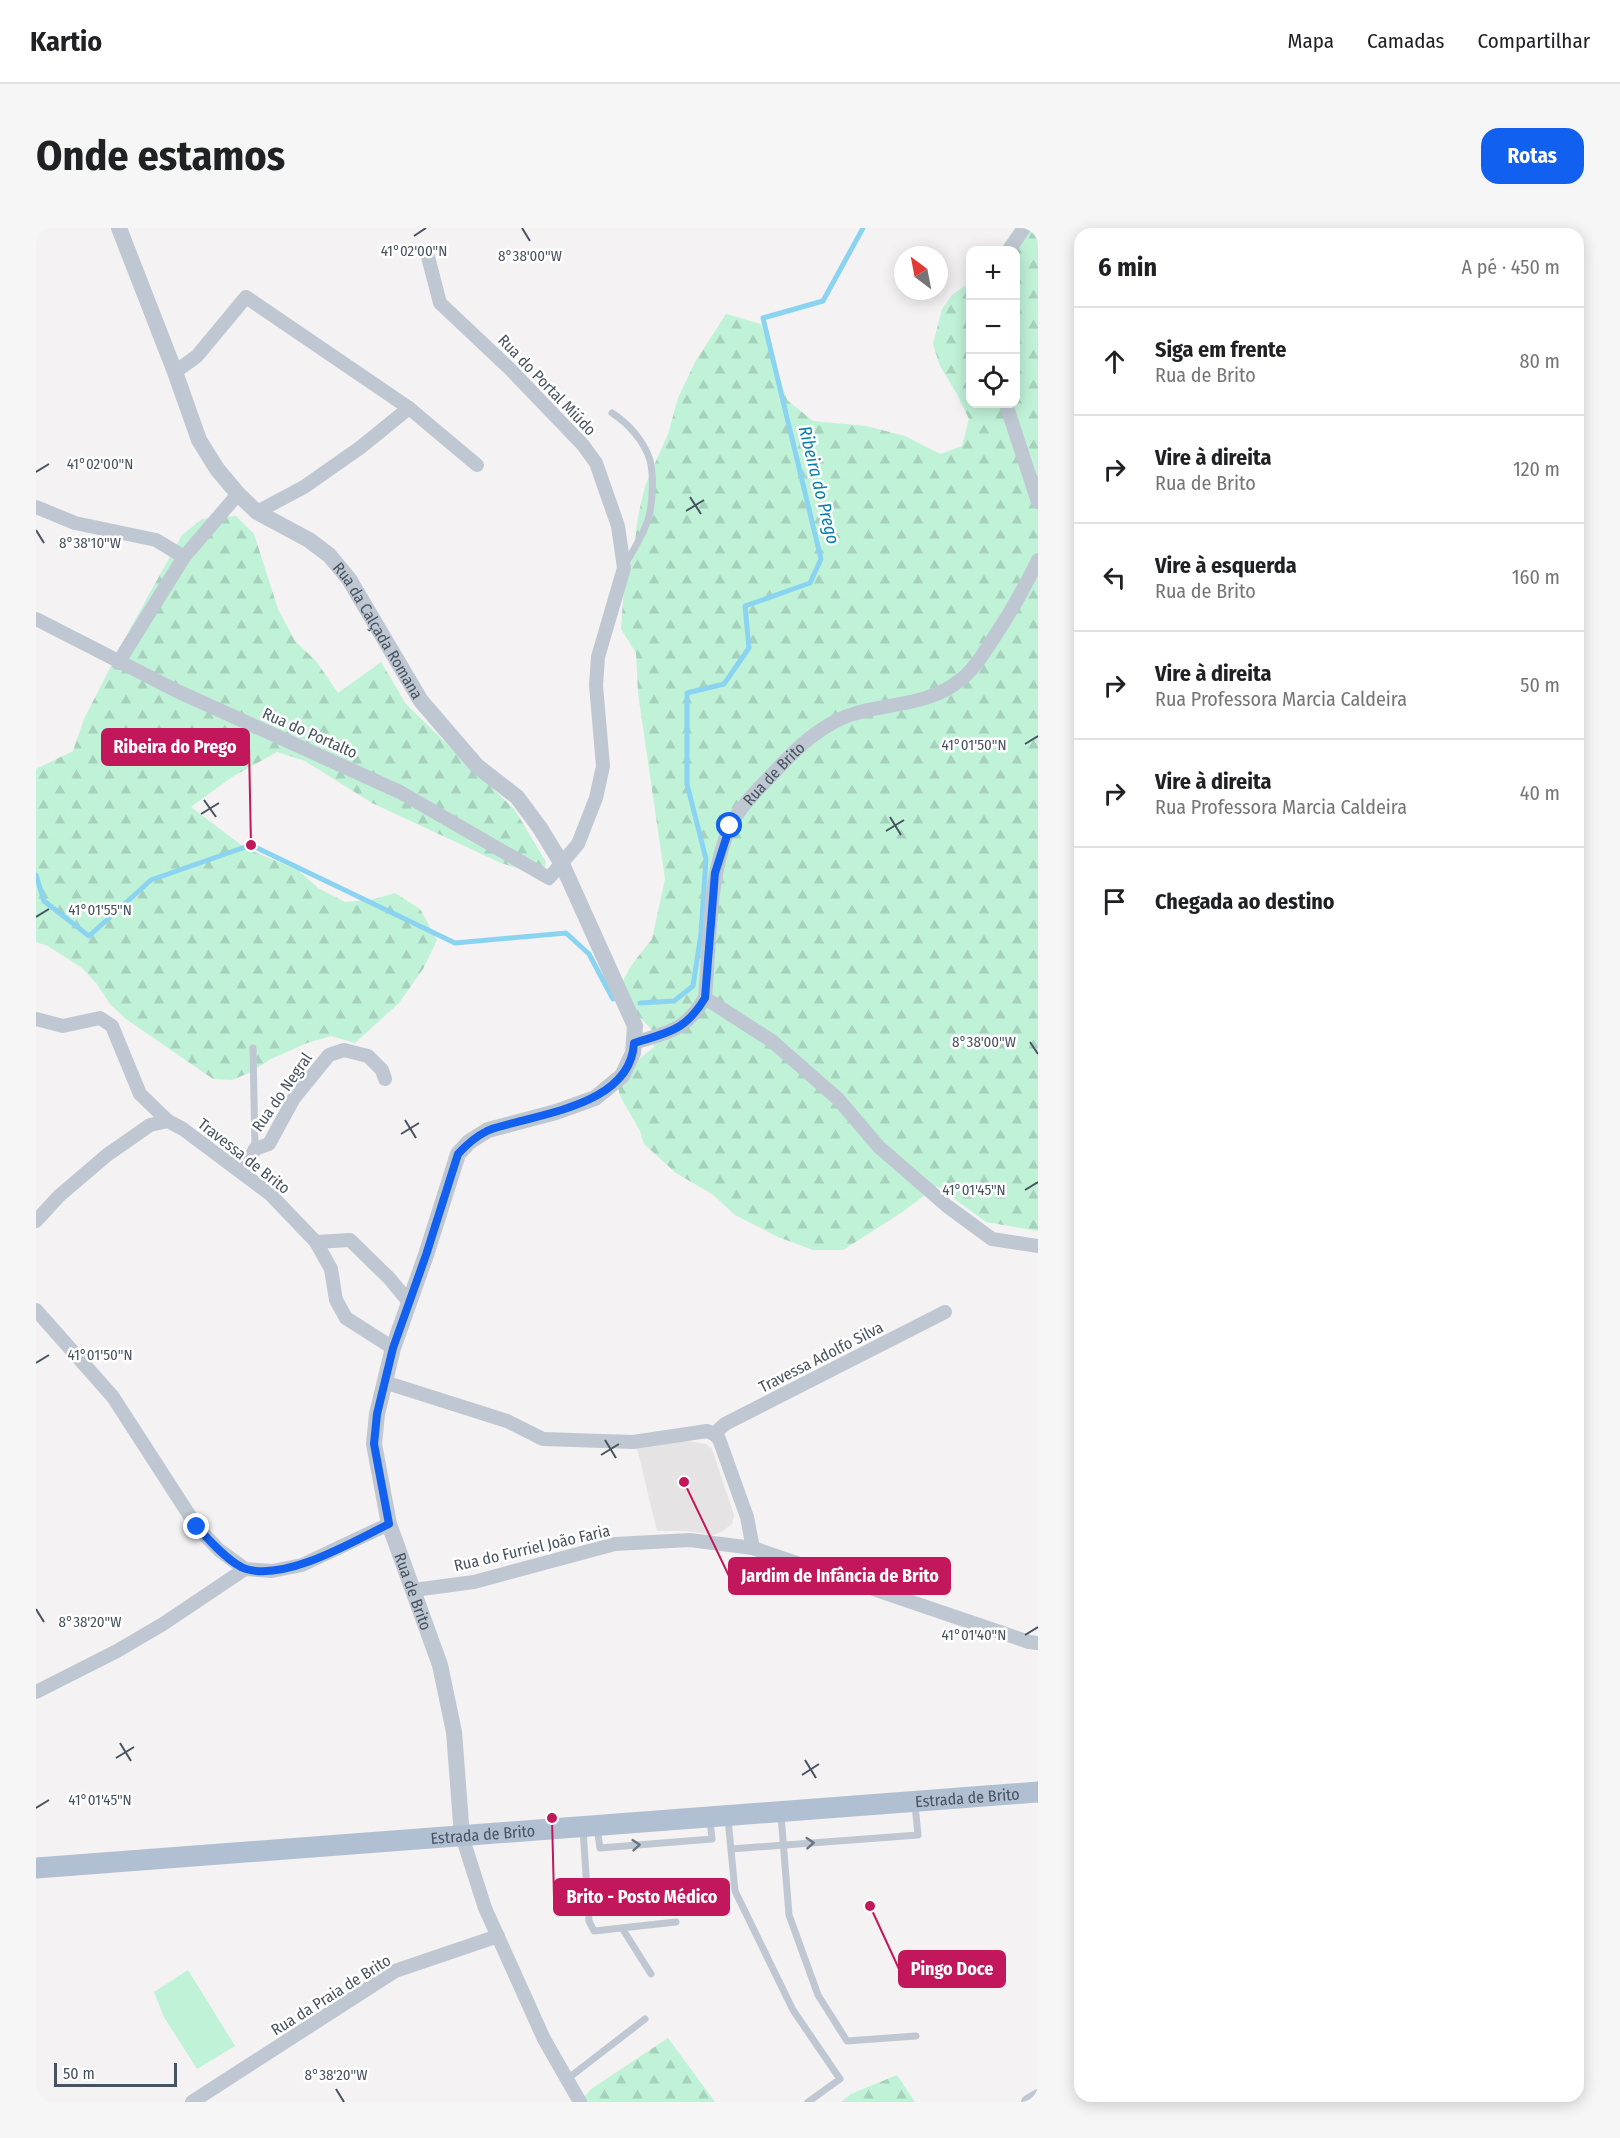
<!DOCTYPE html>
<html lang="pt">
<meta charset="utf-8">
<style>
:root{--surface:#fff;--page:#f6f6f6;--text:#202124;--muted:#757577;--line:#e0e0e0;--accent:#1160f0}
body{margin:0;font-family:"Fira Sans Condensed",sans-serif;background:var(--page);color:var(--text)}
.controls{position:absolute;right:18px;top:18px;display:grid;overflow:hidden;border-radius:12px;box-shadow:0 3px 15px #0003}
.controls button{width:54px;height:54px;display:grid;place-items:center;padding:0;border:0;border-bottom:2px solid var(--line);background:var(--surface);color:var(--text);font:30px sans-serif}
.compass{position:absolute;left:858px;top:18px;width:54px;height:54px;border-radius:50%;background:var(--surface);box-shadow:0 3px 15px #0003;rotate:328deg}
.scale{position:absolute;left:18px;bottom:15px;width:123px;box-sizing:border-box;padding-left:6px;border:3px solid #485361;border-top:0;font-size:16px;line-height:21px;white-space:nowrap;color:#485361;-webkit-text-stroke:4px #fff;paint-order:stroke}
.stop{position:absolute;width:18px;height:18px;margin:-14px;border:4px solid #1160f0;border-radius:50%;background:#fff}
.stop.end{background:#1160f0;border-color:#fff;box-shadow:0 2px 6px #0008}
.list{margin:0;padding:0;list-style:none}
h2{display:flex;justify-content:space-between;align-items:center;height:78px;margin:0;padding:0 24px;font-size:26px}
h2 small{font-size:20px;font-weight:400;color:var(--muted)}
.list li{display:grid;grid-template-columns:39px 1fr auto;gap:18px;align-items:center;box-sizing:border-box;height:108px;padding:0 24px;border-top:2px solid var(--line)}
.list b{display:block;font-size:22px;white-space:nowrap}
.list p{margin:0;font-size:20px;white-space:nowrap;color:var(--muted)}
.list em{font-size:20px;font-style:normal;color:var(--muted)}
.icon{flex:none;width:33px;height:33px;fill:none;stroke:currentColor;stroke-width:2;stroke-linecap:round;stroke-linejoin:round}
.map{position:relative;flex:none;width:1002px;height:1874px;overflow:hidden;border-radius:18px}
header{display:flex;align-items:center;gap:36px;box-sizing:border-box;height:84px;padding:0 30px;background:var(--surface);border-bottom:2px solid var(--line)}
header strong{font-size:28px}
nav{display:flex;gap:33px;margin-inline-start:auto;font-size:21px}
.intro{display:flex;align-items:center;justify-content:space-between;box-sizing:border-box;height:144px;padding:0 36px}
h1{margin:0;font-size:42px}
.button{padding:15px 27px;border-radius:18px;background:var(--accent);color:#fff;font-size:21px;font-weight:700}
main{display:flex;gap:36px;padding:0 36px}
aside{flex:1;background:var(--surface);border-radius:18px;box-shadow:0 3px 15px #0003}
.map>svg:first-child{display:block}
.education{fill:#e5e3e4}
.forest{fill:url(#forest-firs)}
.pitch{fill:#c0f2d8}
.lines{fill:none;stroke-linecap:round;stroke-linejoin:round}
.stream{stroke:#8bd4f1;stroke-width:5}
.service{stroke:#bfc8d2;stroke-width:7}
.minor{stroke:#bfc8d2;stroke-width:14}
.tertiary{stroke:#bfc8d2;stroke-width:16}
.primary{stroke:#b1bfd2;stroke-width:21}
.oneway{stroke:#6c7683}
.route{stroke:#1160f0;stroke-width:8}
.ticks{fill:none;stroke:#485361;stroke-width:2}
.labels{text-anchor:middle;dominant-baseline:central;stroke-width:5;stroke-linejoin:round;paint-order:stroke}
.street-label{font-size:16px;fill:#485361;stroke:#fff}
.water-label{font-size:18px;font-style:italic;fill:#067eb0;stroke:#fff}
.ticks-label{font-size:15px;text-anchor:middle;fill:#485361;stroke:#fff;stroke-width:5;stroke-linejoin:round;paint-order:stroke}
.leader{fill:none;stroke:#c2185b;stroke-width:2}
.callout-dot{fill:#c2185b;stroke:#fff;stroke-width:2}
.callout{fill:#c2185b;stroke:#c2185b;stroke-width:2}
.callout-label{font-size:18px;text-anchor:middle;font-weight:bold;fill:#fff}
</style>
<header>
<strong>Kartio</strong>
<nav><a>Mapa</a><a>Camadas</a><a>Compartilhar</a></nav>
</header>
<div class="intro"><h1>Onde estamos</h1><a class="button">Rotas</a></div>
<main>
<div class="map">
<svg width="1002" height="1874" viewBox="0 0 1002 1874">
<defs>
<pattern id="forest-firs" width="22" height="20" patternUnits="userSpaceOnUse" patternTransform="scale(1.5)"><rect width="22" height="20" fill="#c0f2d8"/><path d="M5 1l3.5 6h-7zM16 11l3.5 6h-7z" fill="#a6d1bc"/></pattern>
</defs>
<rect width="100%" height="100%" fill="#f4f2f2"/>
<path class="education" d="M648,1212L670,1216L676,1221L698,1287L696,1296L685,1304L677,1307L651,1303H621L601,1220Z"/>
<path class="forest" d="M979,0H1002V1003L950,994L901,958L865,985L807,1022H777L742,1009L699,987L676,966L640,945L608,916L604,903L584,868L580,850L618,819L617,803L589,774L586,754L597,735L616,711L629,651L602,465L600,425L585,401L588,357L597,329L602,289L609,258L632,206L642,170L659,134L690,86L725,96L751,172L777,193L830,198L869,208L904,226L926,218L933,191L921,166L904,138L897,116L906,81L916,67L934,54V176H980V22H964Z
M200,288L218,306L242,381L259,413L280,433L302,465L345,434L370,476L479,582L510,634L507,645H497L465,635L336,575L269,533L241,524L196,549L155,579L209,620L262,642L282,660L309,674L335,672L359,665L384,681L401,712L387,741L363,775L319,815L295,808L271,815L235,831L213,845L196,852L177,851L90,791L74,776L61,756L46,740L12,718L0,714V541L37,523L48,491L95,399L146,307L166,291Z
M632,1810L679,1874H544L555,1861Z
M861,1847L879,1874H805L815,1866Z"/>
<path class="pitch" d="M152,1742L199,1818L161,1841L128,1789L118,1764Z"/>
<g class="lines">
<path class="stream" d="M0,647L8,673L53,708L115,652L215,617L419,715L530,705L553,726L577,771
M604,775L638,773L657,758L665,706L670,631L651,556V465L688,456L713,420L709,378L774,355L785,331L727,90L787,73L827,0"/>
<path class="service" d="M576,185C592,195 608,213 614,232C618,248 617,282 610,297C605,310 597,323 590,335
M217,820L219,921
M745,1587L753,1687L782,1767L811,1813L880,1808
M692,1591L699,1663L757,1782L804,1851L772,1874
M561,1600L564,1620L676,1611L674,1592
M547,1601L553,1693L558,1703L640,1694
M695,1621L882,1607L879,1577
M586,1700L615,1746
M530,1852L609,1791"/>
<g class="minor">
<path d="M973,22L988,0"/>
<path d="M139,144L161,128L210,69L373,180L441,237"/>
<path d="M970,176L1002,274"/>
<path d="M0,279L39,295L120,312L148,329"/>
<path d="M221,284L268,259L325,219L373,180"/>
<path d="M0,391L141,463L364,564L513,650L542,616L560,570L567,538L560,457L562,429L588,340L582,298L560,235L547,217L474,141L404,75L391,25"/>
<path d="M82,435L148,329L202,266"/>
<path d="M669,770L736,813L802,871L843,919L911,978L956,1011L1002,1018"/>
<path d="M0,791L27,798L64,790L76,798L104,866L132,893"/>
<path id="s1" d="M598,815C633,804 649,803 669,770C674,717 672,648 694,599C702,582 717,566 730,553C757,524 784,494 824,484C858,475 894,476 923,453C938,442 947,426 957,411C975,384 988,361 1002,332"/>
<path d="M206,945L219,921L233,916L258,870L293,827L308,822L332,828L346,842L349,851"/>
<path d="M0,993L23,968L71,927L114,897L132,893L147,901L234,966L280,1014L295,1041L300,1072L310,1090L357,1120"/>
<path d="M280,1014L314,1012L353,1050L373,1074"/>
<path d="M0,1082L77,1169L161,1299L183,1322L209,1341L236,1343L266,1337L353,1296"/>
<path d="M348,1154L471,1193L507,1211L597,1214L671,1203L678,1206L683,1211L711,1289L717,1320"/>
<path d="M678,1206L689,1196L909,1084"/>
<path d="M378,1362L438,1354L579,1316L654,1312L717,1320L993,1414L1002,1415"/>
<path d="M0,1464L81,1423L127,1396L209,1341"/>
<path d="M426,1608L449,1680L508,1811L544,1874"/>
<path d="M156,1874L359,1743L462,1708"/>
<path d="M992,1874L1002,1868"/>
</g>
<path class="tertiary" id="s2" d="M83,0L139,144L163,212L181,241L202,266L221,284L273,312L293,327L313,351L385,473L441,538L481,569L504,600L526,636L599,798L597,825L586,848L559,870L520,884L452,902L433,914L422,926L390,1027L357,1120L341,1186L338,1216L353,1296L404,1437L418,1504L426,1608"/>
<path class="primary" id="s3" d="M0,1640L1002,1564"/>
</g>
<defs><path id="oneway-chevron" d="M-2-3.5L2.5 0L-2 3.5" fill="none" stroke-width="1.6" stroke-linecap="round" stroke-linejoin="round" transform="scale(1.5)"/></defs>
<g class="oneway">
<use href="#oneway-chevron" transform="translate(774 1615) rotate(-4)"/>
<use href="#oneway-chevron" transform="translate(600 1617) rotate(-5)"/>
</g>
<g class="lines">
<path class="route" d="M161,1299C172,1311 194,1336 210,1341C251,1353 316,1314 353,1296L338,1216L341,1186L357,1120L390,1027L422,926C431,916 439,909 451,903C458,899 468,898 477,895C521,883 595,871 598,815C633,804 649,803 669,770L679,645L694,598"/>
</g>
<path class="ticks" d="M486,0L494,13M378,8L390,0M0,244L13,236M654,269L665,286M650,283L668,272M0,302L8,315M989,516L1002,508M168,572L180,589M165,586L183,575M854,589L865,607M850,603L868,592M0,689L13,681M994,814L1002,826M369,892L380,910M365,906L383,895M989,962L1002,954M0,1135L13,1127M569,1212L580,1230M565,1227L583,1216M0,1381L8,1394M989,1407L1002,1399M84,1515L95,1533M80,1530L98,1519M769,1532L780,1550M766,1547L783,1536M0,1580L13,1572M300,1861L308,1874"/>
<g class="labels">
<g class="street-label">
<text transform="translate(511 157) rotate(46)">Rua do Portal Miúdo</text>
<text stroke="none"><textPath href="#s2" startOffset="494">Rua da Calçada Romana</textPath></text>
<text transform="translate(274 505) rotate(24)">Rua do Portalto</text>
<text stroke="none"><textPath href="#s1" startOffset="330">Rua de Brito</textPath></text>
<text transform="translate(246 864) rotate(-55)">Rua do Negral</text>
<text transform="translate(208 928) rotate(38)">Travessa de Brito</text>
<text transform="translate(785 1129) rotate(-27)">Travessa Adolfo Silva</text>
<text transform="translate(496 1320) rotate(-13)">Rua do Furriel João Faria</text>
<text stroke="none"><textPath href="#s2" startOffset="1665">Rua de Brito</textPath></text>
<text stroke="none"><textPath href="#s3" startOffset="934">Estrada de Brito</textPath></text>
<text stroke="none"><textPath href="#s3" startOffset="448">Estrada de Brito</textPath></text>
<text transform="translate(295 1767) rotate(-32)">Rua da Praia de Brito</text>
</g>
<g class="water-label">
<text transform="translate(783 257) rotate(76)">Ribeira do Prego</text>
</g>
</g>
<g class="ticks-label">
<text x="378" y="28">41°02'00"N</text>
<text x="494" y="33">8°38'00"W</text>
<text x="64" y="241">41°02'00"N</text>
<text x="54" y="320">8°38'10"W</text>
<text x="938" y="522">41°01'50"N</text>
<text x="64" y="687">41°01'55"N</text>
<text x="948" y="819">8°38'00"W</text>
<text x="938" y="967">41°01'45"N</text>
<text x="64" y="1132">41°01'50"N</text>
<text x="54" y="1399">8°38'20"W</text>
<text x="938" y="1412">41°01'40"N</text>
<text x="64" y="1577">41°01'45"N</text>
<text x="300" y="1852">8°38'20"W</text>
</g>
<path class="leader" d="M215 617L213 519M648 1254L693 1348M516 1590L518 1669M834 1678L863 1741"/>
<g class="callout-dot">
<circle cx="215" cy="617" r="6"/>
<circle cx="648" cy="1254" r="6"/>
<circle cx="516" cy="1590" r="6"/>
<circle cx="834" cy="1678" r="6"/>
</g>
<g class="callout">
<rect x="66" y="501" width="147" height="36" rx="6"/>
<rect x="693" y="1330" width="221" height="36" rx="6"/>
<rect x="518" y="1651" width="175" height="36" rx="6"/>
<rect x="863" y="1723" width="106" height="36" rx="6"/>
</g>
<g class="callout-label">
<text x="139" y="525">Ribeira do Prego</text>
<text x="804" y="1354">Jardim de Infância de Brito</text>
<text x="606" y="1675">Brito - Posto Médico</text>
<text x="916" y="1747">Pingo Doce</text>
</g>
</svg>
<div class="controls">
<button>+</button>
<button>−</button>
<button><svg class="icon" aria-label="locate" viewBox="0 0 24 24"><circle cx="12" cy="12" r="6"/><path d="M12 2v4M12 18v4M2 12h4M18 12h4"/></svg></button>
</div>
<svg class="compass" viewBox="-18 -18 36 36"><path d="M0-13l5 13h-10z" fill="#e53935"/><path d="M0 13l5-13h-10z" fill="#757577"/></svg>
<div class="scale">50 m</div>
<div class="stop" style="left:694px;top:598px"></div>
<div class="stop end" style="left:161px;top:1299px"></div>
</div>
<aside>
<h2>6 min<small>A pé · 450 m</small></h2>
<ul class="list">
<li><svg class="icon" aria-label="ahead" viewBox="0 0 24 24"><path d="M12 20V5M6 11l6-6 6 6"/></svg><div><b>Siga em frente</b><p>Rua de Brito</p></div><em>80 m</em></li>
<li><svg class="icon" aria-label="right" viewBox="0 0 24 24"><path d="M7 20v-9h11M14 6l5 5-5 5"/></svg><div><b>Vire à direita</b><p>Rua de Brito</p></div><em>120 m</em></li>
<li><svg class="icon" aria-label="left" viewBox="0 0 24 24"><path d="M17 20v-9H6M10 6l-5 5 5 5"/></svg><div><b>Vire à esquerda</b><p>Rua de Brito</p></div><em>160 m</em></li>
<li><svg class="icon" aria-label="right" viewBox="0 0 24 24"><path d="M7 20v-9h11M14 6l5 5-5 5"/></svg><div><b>Vire à direita</b><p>Rua Professora Marcia Caldeira</p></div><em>50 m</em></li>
<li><svg class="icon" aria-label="right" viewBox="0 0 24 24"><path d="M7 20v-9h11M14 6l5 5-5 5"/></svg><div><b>Vire à direita</b><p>Rua Professora Marcia Caldeira</p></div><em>40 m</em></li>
<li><svg class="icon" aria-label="arrive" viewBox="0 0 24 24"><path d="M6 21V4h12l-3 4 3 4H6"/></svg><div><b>Chegada ao destino</b></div></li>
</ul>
</aside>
</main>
